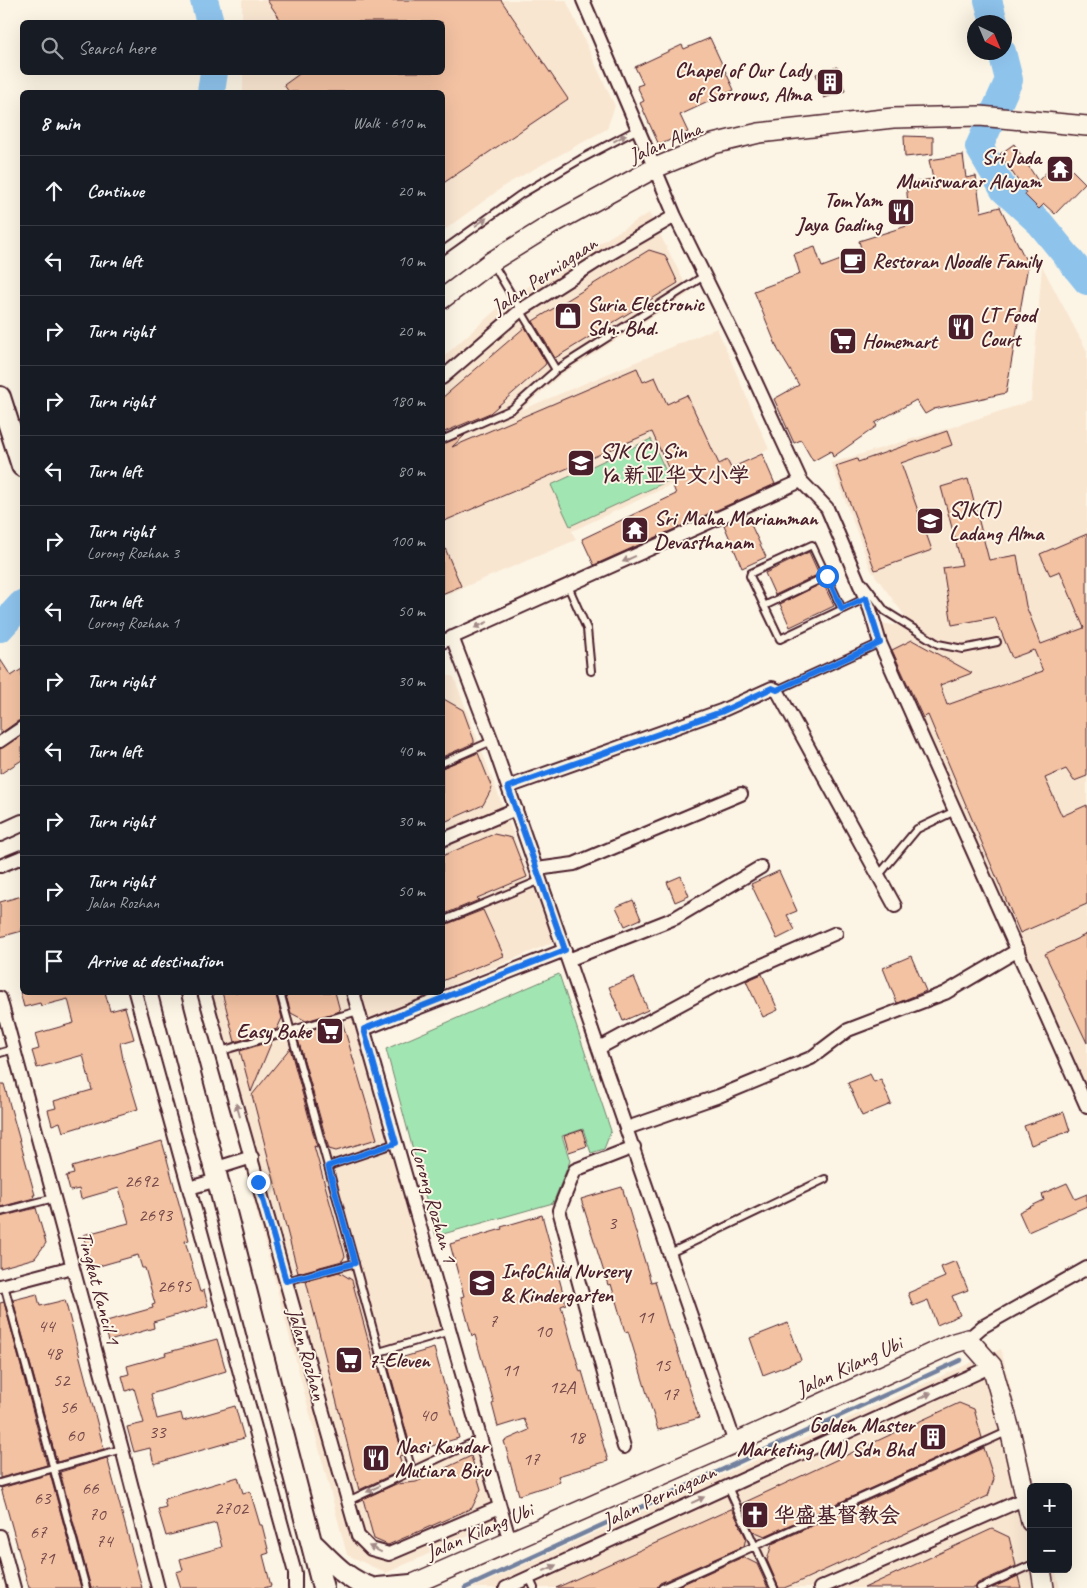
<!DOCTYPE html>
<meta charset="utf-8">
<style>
:root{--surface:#171b24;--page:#242831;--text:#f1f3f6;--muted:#9ea1a6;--line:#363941}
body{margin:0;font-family:Caveat,"LXGW WenKai TC",sans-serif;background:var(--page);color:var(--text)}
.controls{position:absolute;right:15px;bottom:15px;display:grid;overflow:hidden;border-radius:8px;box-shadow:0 5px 20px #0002}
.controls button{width:45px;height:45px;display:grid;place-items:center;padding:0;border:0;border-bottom:1px solid var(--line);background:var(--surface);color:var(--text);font:25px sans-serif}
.compass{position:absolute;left:967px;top:15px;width:45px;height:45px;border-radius:50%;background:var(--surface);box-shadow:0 5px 20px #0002;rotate:136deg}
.stop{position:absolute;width:15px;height:15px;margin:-11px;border:4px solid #1a73e8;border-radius:50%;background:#fff}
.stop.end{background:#1a73e8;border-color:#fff;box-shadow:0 1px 5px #0008}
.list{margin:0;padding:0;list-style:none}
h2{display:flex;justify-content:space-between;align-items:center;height:65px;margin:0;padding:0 20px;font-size:21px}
h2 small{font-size:16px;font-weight:400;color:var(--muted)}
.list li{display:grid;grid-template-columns:32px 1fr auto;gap:15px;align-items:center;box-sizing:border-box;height:70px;padding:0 20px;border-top:1px solid var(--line)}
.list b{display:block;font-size:19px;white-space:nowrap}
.list p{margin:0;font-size:16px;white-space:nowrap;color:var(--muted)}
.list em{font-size:16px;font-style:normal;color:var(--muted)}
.icon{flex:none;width:28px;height:28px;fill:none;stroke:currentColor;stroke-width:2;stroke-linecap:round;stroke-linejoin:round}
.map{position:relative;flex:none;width:1087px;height:1588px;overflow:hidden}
.search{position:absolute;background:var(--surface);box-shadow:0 5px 20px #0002;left:20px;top:20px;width:425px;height:55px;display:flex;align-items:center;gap:12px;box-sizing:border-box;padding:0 18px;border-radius:8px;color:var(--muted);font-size:19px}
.panel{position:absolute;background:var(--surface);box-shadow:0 5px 20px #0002;left:20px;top:90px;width:425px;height:905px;border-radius:8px}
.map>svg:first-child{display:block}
.built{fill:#f9e6d1}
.green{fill:#a1e6b2;stroke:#76826e}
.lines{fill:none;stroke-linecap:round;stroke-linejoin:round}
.stream{stroke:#73819f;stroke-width:4.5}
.river{stroke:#8ec3ec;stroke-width:28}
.building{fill:#f3c2a3;stroke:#4a1f2b}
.service-casing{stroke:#4a1f2b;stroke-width:10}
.pedestrian-casing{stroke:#4a1f2b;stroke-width:14}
.minor-casing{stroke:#4a1f2b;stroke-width:16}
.tertiary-casing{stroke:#4a1f2b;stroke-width:20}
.secondary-casing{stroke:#4a1f2b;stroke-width:22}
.primary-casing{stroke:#4a1f2b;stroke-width:24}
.service{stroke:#fcf5e5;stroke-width:6}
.pedestrian{stroke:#fcf5e5;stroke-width:10}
.minor{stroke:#fcf5e5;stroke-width:12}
.tertiary{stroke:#fcf5e5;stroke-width:16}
.secondary{stroke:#fcf5e5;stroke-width:19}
.primary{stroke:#fcf5e5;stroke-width:20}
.oneway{fill:#a38a88}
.route{stroke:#1a73e8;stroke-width:6}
.labels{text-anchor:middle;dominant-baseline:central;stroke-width:4;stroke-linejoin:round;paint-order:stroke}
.number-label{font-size:19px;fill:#744849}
.poi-label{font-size:21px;font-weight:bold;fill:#4a1f2b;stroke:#fcf5e5;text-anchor:start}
.street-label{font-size:21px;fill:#4a1f2b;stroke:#fcf5e5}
</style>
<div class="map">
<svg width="1087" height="1588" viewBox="0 0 1087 1588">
<rect width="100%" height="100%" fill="#fcf5e5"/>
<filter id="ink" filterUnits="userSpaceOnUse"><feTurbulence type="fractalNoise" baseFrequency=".02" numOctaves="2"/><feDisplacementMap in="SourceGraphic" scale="10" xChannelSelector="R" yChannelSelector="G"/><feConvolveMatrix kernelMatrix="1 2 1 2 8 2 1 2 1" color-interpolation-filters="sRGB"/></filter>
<g filter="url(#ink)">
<path class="built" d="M242,0H566L615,106L607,129L507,184L443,231L442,92H243V73L442,72V22H242Z
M649,213L690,293L562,374L521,410L717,328L769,449L731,467L727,459L572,531L576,540L443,596L442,358L508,299Z
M1042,266L1087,351V1088L877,623L895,625L904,615L871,570L831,463L949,428L1031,401Z
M443,674L454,677L554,942L443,989Z
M199,993H434L355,1026L444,1338L383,1356L414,1461L474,1438L498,1523L386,1573L347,1555Z
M1001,1349L1035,1487H1031V1569H1055L1060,1588H473Z"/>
<path class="green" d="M651,439L670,480L570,526L551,485Z
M559,974L611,1131L604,1149L591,1153L583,1129L562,1136L570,1161L553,1203L436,1236L386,1049Z"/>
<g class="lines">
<path class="stream" d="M465,1588L961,1360"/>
<path class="river" d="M204,0L210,22
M988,0L994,22
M1002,52L1009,80L979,147L1004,190L1040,223L1087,281
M211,92L214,72
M0,628L22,604"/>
</g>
<path class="building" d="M267,0H501L568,99L442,184V92H289L284,85L302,72H442V22H282Z
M710,38L734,90L680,115L688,132L659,145L640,103L644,101L637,86L643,84L635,67L682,45L684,49Z
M837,67L845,91L824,98L816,74Z
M904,136L933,137V154L905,157Z
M1014,144L1038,181L1060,158L1085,183L1055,214L1044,204L1039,209L1025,195L1026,193L1000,154Z
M963,155L966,178L976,176L981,212L1000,207L1028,265L1006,393L934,409L925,414L916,400L875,423L877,426L833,457L831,451L813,461L801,440L794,443L774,399L799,385L778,350L754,291L800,274L794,254L815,247L822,267L862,252L859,241L910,225L906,183L933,179L929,160Z
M649,250L665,255L678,283L555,358L533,321Z
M525,327L546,363L545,365L490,413L442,433V398Z
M637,368L643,382L655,377L667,404L687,395L719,464L727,460L731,468L762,454L775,484L594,565L582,539L676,494L673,486L676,485L652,432L442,522V444L465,435L452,447Z
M947,431L952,445L901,463L932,550L875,570L836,466L857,459L858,462Z
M968,479L989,560L1017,555L1026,606L1041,644L1084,628L1060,571L1050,575L1040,554L1087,534V776L1074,781L1066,769L1045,778L1062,816L1087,805V904L1020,933L928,715L923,718L892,650L912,640L972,673L940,685L947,705L1043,671L1034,650L1012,658L995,617L952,625L943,568L962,565L941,487Z
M746,514L766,557L742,568L724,525Z
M442,541L461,586L442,594Z
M809,552L819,574L775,595L765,573Z
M823,583L834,606L790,627L780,604Z
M0,659L11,676L22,669V720L18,721L0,734Z
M442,698L463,710L474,740V743L442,757Z
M22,735V760L0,774V749Z
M478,753L492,788L483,805L442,823V768Z
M494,834L512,838L527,877L477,898L479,900L442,915V856Z
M779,871L797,911L787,915L795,930L777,939L751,884Z
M681,876L689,896L675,902L667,882Z
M22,896V931L0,937V902Z
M633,900L641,919L625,926L616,907Z
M483,910L504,956L442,981V926Z
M1087,934V1043L1045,954Z
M911,956L926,991L897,1003L883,968Z
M762,974L778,1010L763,1017L746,981Z
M634,977L648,1010L623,1021L609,987Z
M20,992H105L110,1011L125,1007L134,1039L120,1043L123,1059L138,1109L63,1132L60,1122L52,1125L48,1110L56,1108L54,1101L92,1090L83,1055L37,1068L32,1051L39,1049L35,1034L74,1023L68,999L41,1006L40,1003L24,1007Z
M222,992H275L282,1018L277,1029L235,1042Z
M285,992H335L340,1011L306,1021L291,1013Z
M342,1021L377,1139L336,1151L329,1149L298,1039L303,1032Z
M272,1041L251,1092L240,1051Z
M290,1048L317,1147L314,1146L345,1256L342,1261L298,1273L252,1095Z
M870,1074L874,1082L881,1079L891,1104L862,1116L848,1083Z
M0,1084H4L35,1195H33L34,1198L0,1207Z
M1064,1112L1070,1131L1031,1145L1024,1126Z
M582,1130L587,1146L569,1152L564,1136Z
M162,1141L189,1240L185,1241L200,1292L204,1290L208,1306L153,1322L154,1328L109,1341L103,1322L153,1308L152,1305L155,1304L145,1268H142L138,1255L92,1268L83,1235L129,1223L119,1188L81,1199L79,1189L70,1191L66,1176L74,1174L72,1167Z
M1067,1183L1075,1199L1087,1194V1206L1028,1232L1019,1212L1044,1200L1042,1194Z
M622,1187L651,1282L655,1281L669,1330H671L699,1418L658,1430L628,1331L625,1332L611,1284L608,1285L581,1199Z
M36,1208L46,1243L35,1258L0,1268V1217Z
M542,1215L566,1304L561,1306L580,1372L582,1371L608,1461L558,1476L560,1482L519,1495L504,1441L529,1430L524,1419L498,1427L492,1404L494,1403L475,1335L472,1336L461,1297L464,1296L450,1244L502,1229L501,1227Z
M956,1261L968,1290L952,1296L960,1315L937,1325L928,1300L913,1306L908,1293L945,1277L941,1267Z
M339,1272L352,1280L375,1366L378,1365L403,1455L399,1456L402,1466L400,1471L359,1490L306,1281Z
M37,1294L40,1306L65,1300L104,1449L57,1462L13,1300Z
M4,1302L47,1465L0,1478V1303Z
M788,1323L801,1360L763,1375L750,1338Z
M217,1339L226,1371L151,1394L157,1419L181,1413L183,1421L235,1406L244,1438L154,1464L150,1448L134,1452L127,1427L144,1423L134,1388L126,1391L122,1376L129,1374L127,1366L166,1355L165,1353Z
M434,1348L459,1438L412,1452L387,1362Z
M959,1403L974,1409L982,1438L765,1536L753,1531L741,1504Z
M984,1448L994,1479L988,1496L794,1584L784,1588H779L767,1560L772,1544Z
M471,1456L481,1489L472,1508L388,1545L374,1539L363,1499L396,1484L416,1482Z
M107,1458L108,1461L142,1588H91L60,1472Z
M50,1474L81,1588H29L6,1505L1,1488Z
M238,1477L243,1493L250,1491L260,1525H262L269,1553L263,1555L271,1586L264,1588H181L176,1572L183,1570L180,1559L222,1547L216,1523L166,1536L158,1509L166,1507L164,1499Z
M731,1509H732L746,1538L744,1546L660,1583L657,1588H556Z
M992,1529L1009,1537L1016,1566L978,1583L975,1588H864Z
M743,1557L757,1564L768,1588H674Z
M1018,1576L1021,1588H992Z"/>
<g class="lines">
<g class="service-casing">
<path id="service" d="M442,251L520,195L581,159L638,129
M493,264L556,370
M442,438L444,439L512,409L556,370L704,276
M864,583L885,611L938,644L963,649L997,642
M568,586L587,629L591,671
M764,606L827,576
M842,609L812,545L751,573L750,576L780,639L866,598
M777,690L880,643
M442,763L492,741
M879,875L917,829L955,811
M442,921L541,880
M280,992L412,1471
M221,1051L358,1011
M0,1053L14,1049
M328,1166L396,1143
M0,1212L54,1198
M670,1253L825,1179
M286,1281L355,1263
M4,1285L86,1588
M379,1352L450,1331
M0,1483L122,1449
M728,1487L774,1588
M348,1501L480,1439
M529,1577L534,1588
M662,1588L1009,1431
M980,1588L1031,1565"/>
</g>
<g class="pedestrian-casing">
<path id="pedestrian" d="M0,742L22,727"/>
</g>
<g class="minor-casing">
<path id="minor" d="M583,0L675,216L741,350L801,481L827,508L870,609L880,643L1087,1107
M442,378L521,310L604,257L675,216
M452,637L492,741L735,1443
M442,642L801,481
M508,787L721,711L772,688L777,690L895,906
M442,840L516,809
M0,866L22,857
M537,869L574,864L741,794
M568,960L675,918L761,867
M135,992L295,1573V1588
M204,992L358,1536L371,1549L389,1554L500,1507
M353,992L510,1542
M0,998L122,1449L158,1588
M364,1029L565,950
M599,1048L714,986L836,933
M627,1128L719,1096L811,1058L848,1030L945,993L1018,950
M214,1169L252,1157
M189,1188L217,1180
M0,1286L72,1267
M968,1339L982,1327L1087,1268
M624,1447L559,1210L575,1170L634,1147
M0,1536L14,1588
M506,1588L992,1366
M820,1588L1026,1498"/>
</g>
<g class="tertiary-casing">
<path id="tertiary" d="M0,833L22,823"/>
</g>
<g class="secondary-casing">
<path id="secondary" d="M442,299L491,262L552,224L655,168L713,144L759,133L893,118L980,116L1087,126
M1041,1569L1044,1588
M404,1588L735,1443L954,1343L968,1339L992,1366L1010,1430L1031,1522"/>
</g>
<g class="primary-casing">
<path id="primary" d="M0,397L22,466
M169,992L323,1588
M312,1543C331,1561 346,1580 372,1588
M378,1588L411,1585"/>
</g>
<use href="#service" class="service"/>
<use href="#pedestrian" class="pedestrian"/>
<use href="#minor" class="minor"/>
<use href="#tertiary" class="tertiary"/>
<use href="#secondary" class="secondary"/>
<use href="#primary" class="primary"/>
</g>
<defs><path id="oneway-solid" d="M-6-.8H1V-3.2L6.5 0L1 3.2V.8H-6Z" transform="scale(1.25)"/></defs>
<g class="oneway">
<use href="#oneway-solid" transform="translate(620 138) rotate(-28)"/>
<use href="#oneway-solid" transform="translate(481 222) rotate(-35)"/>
<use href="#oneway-solid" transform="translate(629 559) rotate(156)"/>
<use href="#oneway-solid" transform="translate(481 625) rotate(156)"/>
<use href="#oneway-solid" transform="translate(238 1110) rotate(-106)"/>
<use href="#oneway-solid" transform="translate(925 1396) rotate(-25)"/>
<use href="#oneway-solid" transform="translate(373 1489) rotate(155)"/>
<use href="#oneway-solid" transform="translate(698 1500) rotate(-25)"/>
<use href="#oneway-solid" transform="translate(375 1549) rotate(-154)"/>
<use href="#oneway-solid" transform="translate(550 1568) rotate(-25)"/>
</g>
</g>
<g class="lines" filter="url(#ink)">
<path class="route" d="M258,1182L286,1281L355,1263L328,1166L396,1143L364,1029L565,950L508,787L721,712L772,688L777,690L880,643L866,598L842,609L827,576"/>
</g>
<defs>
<g id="building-square" transform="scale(1.4375)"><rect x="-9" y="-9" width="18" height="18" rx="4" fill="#4a1f2b" stroke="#fcf5e5"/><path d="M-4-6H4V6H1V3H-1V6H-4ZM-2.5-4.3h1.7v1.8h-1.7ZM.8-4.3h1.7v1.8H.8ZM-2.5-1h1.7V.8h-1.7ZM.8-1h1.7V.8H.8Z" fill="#fff"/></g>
<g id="temple-square" transform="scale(1.4375)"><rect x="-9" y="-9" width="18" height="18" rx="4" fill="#4a1f2b" stroke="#fcf5e5"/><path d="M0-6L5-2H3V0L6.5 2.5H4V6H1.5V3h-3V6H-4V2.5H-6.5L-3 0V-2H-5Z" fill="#fff"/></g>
<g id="restaurant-square" transform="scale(1.4375)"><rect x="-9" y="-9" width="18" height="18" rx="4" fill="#4a1f2b" stroke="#fcf5e5"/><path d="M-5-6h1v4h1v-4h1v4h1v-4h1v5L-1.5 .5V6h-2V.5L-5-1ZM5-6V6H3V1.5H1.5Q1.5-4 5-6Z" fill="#fff"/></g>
<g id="cafe-square" transform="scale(1.4375)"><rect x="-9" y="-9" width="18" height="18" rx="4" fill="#4a1f2b" stroke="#fcf5e5"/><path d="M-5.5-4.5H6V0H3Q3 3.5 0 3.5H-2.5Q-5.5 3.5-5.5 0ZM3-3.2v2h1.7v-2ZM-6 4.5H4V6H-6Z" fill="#fff"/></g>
<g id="shop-square" transform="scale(1.4375)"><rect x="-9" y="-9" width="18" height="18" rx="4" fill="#4a1f2b" stroke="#fcf5e5"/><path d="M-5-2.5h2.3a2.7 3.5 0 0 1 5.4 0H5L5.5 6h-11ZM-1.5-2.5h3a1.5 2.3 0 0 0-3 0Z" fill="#fff"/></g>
<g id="supermarket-square" transform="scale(1.4375)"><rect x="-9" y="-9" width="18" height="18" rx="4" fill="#4a1f2b" stroke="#fcf5e5"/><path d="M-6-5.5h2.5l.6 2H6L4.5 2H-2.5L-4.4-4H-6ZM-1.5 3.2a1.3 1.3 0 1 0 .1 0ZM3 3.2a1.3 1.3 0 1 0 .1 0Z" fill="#fff"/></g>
<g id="school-square" transform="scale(1.4375)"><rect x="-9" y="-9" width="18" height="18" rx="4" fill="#4a1f2b" stroke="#fcf5e5"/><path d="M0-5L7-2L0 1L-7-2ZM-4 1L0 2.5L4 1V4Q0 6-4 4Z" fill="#fff"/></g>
<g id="church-square" transform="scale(1.4375)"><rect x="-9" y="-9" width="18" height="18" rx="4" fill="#4a1f2b" stroke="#fcf5e5"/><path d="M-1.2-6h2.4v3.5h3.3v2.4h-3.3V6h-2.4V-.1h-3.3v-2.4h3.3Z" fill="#fff"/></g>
</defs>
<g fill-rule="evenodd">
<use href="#building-square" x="830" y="82"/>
<use href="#temple-square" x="1060" y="169"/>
<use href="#restaurant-square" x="901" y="212"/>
<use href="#cafe-square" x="853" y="261"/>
<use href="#shop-square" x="568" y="316"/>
<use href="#restaurant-square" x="961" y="327"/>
<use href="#supermarket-square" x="843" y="341"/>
<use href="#school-square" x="581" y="463"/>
<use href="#school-square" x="930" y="521"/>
<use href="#temple-square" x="635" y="530"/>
<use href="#supermarket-square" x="330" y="1031"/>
<use href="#school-square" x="482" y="1283"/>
<use href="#supermarket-square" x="349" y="1360"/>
<use href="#building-square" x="933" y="1437"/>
<use href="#restaurant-square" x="376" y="1458"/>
<use href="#church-square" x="755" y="1515"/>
</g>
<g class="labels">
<g class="number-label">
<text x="141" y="1181">2692</text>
<text x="155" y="1215">2693</text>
<text x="612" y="1223">3</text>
<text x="174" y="1286">2695</text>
<text x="645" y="1317">11</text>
<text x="493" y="1321">7</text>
<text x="46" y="1326">44</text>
<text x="543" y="1331">10</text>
<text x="53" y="1353">48</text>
<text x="662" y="1365">15</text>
<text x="510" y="1370">11</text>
<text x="61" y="1380">52</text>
<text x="562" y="1387">12A</text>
<text x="670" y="1394">17</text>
<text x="68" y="1407">56</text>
<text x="428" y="1415">40</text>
<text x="157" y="1432">33</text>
<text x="75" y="1435">60</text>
<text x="576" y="1437">18</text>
<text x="531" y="1459">17</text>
<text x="90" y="1488">66</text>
<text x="42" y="1498">63</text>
<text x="231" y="1508">2702</text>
<text x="97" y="1514">70</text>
<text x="38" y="1532">67</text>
<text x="104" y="1541">74</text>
<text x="46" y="1558">71</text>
</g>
<g class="poi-label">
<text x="811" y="70" text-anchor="end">Chapel of Our Lady<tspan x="811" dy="24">of Sorrows, Alma</tspan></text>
<text x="1041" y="157" text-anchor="end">Sri Jada<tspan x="1041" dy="24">Muniswarar Alayam</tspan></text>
<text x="882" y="200" text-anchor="end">TomYam<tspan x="882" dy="24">Jaya Gading</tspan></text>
<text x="872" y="261">Restoran Noodle Family</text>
<text x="587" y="304">Suria Electronic<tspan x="587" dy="24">Sdn. Bhd.</tspan></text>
<text x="980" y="315">LT Food<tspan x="980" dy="24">Court</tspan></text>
<text x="862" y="341">Homemart</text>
<text x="600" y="451">SJK (C) Sin<tspan x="600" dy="24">Ya 新亚华文小学</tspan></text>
<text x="949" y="509">SJK(T)<tspan x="949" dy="24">Ladang Alma</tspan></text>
<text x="654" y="518">Sri Maha Mariamman<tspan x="654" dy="24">Devasthanam</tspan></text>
<text x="311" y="1031" text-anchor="end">Easy Bake</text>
<text x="501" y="1271">InfoChild Nursery<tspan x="501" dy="24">&amp; Kindergarten</tspan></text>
<text x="368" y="1360">7-Eleven</text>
<text x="914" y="1425" text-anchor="end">Golden Master<tspan x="914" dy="24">Marketing (M) Sdn Bhd</tspan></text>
<text x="395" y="1446">Nasi Kandar<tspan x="395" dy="24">Mutiara Biru</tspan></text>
<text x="774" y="1515">华盛基督教会</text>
</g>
<g class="street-label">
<text transform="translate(665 142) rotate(-23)">Jalan Alma</text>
<text transform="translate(544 275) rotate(-34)">Jalan Perniagaan</text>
<text transform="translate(434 1204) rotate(74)">Lorong Rozhan 1</text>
<text transform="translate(99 1288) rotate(75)">Tingkat Kancil 1</text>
<text transform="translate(307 1354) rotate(74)">Jalan Rozhan</text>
<text transform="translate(849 1366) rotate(-25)">Jalan Kilang Ubi</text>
<text transform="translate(659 1496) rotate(-25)">Jalan Perniagaan</text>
<text transform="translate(479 1531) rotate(-23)">Jalan Kilang Ubi</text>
</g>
</g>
</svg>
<div class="controls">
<button>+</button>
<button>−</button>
</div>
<svg class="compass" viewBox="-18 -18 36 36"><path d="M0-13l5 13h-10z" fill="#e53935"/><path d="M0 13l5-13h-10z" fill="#9ea1a6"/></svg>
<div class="stop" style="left:827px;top:576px"></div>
<div class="stop end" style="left:258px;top:1182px"></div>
<div class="search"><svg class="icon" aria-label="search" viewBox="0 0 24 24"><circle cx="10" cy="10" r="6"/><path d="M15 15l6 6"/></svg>Search here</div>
<section class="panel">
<h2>8 min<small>Walk · 610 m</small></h2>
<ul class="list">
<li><svg class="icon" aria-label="ahead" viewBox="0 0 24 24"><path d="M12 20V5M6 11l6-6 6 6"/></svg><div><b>Continue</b></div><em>20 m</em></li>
<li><svg class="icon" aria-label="left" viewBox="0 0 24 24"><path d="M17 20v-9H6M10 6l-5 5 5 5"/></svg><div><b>Turn left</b></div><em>10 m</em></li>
<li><svg class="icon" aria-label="right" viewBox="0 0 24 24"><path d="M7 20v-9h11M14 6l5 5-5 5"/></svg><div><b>Turn right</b></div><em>20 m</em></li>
<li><svg class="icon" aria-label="right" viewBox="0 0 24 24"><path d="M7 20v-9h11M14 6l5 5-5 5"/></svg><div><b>Turn right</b></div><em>180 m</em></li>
<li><svg class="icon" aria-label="left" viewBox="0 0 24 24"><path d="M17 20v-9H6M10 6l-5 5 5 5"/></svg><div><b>Turn left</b></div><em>80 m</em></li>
<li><svg class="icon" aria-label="right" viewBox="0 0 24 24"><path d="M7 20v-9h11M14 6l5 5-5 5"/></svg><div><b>Turn right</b><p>Lorong Rozhan 3</p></div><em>100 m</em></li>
<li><svg class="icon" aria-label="left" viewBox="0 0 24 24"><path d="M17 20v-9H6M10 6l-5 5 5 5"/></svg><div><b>Turn left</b><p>Lorong Rozhan 1</p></div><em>50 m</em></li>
<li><svg class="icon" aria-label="right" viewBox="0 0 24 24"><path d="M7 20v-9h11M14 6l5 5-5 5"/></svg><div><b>Turn right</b></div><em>30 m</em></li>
<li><svg class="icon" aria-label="left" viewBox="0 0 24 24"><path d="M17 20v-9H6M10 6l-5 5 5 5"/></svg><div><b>Turn left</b></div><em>40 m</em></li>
<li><svg class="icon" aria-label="right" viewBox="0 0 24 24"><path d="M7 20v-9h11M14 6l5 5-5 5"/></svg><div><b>Turn right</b></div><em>30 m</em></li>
<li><svg class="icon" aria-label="right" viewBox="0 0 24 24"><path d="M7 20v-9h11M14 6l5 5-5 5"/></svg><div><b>Turn right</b><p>Jalan Rozhan</p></div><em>50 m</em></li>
<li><svg class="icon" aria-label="arrive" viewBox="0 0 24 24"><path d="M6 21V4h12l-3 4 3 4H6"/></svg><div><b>Arrive at destination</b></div></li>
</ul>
</section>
</div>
